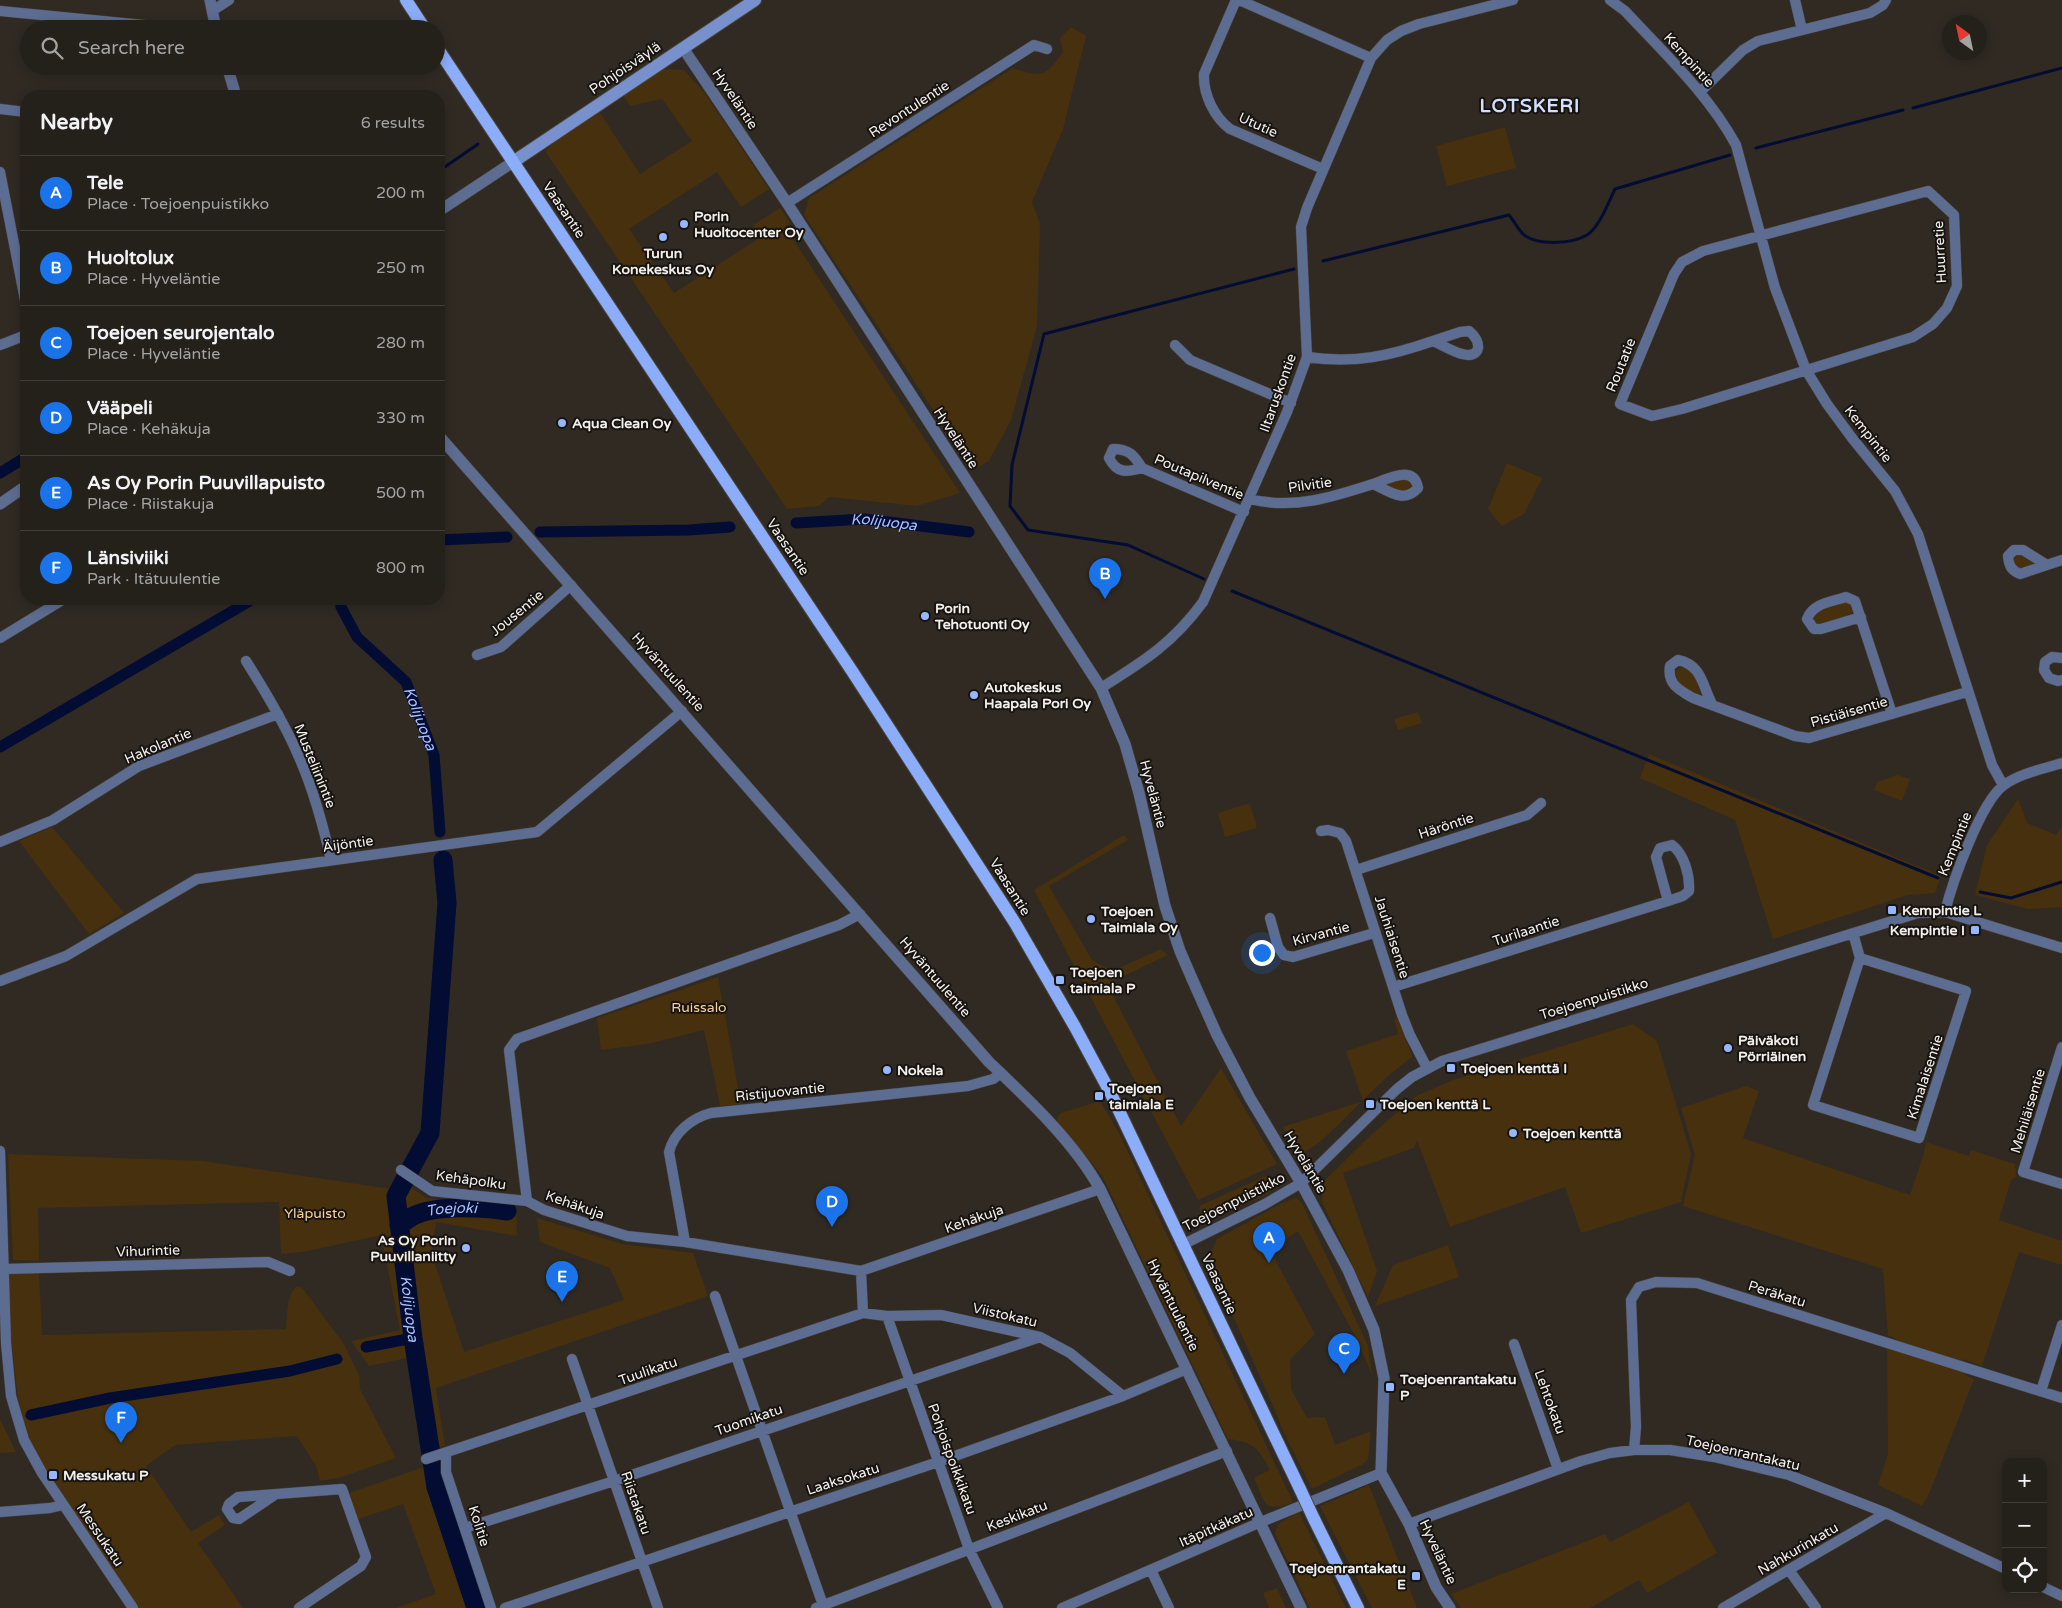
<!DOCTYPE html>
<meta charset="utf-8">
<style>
:root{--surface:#24201a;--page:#302d27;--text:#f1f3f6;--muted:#a3a3a2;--line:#413e39;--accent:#1a73e8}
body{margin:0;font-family:"Varela Round",sans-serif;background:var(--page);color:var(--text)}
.controls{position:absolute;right:15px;bottom:15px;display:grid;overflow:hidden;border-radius:10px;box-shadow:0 2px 12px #0003}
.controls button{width:45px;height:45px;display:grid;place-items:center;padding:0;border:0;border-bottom:1px solid var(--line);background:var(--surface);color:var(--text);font:25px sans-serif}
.compass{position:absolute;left:1942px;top:15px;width:45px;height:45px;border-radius:50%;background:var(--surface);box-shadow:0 2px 12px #0003;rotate:327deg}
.you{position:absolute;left:1261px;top:952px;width:18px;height:18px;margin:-12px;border:4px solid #fff;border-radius:50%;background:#1a73e8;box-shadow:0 0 0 8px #1a73e833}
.badge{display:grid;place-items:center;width:32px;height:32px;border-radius:50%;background:var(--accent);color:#fff;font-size:16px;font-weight:700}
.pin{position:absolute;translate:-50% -41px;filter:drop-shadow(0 1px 2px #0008)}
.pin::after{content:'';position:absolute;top:26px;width:18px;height:15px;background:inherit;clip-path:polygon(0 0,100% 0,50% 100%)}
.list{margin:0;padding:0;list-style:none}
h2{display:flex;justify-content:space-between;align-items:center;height:65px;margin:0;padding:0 20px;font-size:21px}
h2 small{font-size:16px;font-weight:400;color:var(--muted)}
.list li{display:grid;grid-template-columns:32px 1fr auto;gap:15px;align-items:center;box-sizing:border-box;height:75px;padding:0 20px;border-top:1px solid var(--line)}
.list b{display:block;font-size:19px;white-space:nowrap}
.list p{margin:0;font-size:16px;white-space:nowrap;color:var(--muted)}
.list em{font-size:16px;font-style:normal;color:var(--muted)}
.icon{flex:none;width:28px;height:28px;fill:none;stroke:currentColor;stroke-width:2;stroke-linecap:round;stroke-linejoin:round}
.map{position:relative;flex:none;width:2062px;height:1608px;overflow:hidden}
.search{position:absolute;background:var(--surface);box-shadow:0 2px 12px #0003;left:20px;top:20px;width:425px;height:55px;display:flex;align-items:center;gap:12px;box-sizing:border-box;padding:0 18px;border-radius:28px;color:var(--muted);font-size:19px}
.panel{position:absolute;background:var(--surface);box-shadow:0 2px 12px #0003;left:20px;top:90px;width:425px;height:515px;border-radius:20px}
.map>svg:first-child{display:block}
.green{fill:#47300d}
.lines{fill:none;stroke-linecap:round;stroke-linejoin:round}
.stream{stroke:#030c33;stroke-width:3}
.canal{stroke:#030c33;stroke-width:11}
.river{stroke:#030c33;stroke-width:19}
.minor-casing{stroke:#4b463f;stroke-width:11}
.tertiary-casing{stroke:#4b463f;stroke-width:12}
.secondary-casing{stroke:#4b463f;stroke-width:14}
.primary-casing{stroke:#4b463f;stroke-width:14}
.minor{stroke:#5d6d92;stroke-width:10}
.tertiary{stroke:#5d6d92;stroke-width:11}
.secondary{stroke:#7891cc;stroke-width:12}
.primary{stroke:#8cadfa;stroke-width:12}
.primary-bridge-casing{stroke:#4b463f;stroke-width:14;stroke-linecap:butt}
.primary-bridge{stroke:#8cadfa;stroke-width:12}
.poi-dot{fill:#97b6fd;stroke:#161310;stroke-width:2}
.labels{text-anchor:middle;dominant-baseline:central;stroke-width:4;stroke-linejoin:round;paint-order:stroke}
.street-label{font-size:14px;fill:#f3efea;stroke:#161310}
.poi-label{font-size:14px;font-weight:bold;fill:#f3efea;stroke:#161310;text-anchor:start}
.park-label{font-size:14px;fill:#fad198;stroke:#161310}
.water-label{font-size:15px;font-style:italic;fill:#a6c0f9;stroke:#161310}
.district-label{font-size:19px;font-weight:bold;letter-spacing:1px;fill:#d2defa;stroke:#161310}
</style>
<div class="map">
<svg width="2062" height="1608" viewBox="0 0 2062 1608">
<rect width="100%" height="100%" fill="#302a23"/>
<path class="green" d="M1071,27L1086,36L1063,129L1032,202L1040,224L1037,326L1011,420L989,461L973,470L804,215L809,198L1013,68C1042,78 1045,77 1063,52L1060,38Z
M662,69L684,70L704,92L769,189L741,207L717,172L629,229L674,293L761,237L753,225L780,208L790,223L785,227L960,493L917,506L829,497L819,506L787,509L545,151L560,136L598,110L640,174L692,141L662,99L630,106L622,94Z
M1505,127L1516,168L1447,186L1436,146Z
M1507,463L1542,478L1524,514L1502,526L1488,509Z
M1407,478L1412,482L1413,486L1407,493L1387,486V483Z
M2016,553H2021L2038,563C2029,567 2022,573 2013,565L2012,557Z
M1844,602H1850L1853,606V612C1846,619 1827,625 1817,624L1813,620V615L1817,611Z
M1687,667L1695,676L1701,695C1689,691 1677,686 1675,672L1679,668Z
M1418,712L1422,723L1398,730L1394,719Z
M1649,754L1941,876L1935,893L1908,895L1773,939L1735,820L1640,778Z
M1898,775L1910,779L1902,801L1874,790L1877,782Z
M2018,799L2027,823L2056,835L2062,826V907L2028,909L1975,895L1987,845Z
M1250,803L1257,828L1225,837L1218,813Z
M52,827L124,913L89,934L19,841Z
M1124,835L1128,840L1049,886L1092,960L1112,971L1161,949L1168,955L1107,984L1181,1126L1221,1068L1277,1164L1198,1200L1034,890Z
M718,977L741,1104L720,1106L704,1030L648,1044L601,1050L597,1018Z
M1397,1018L1412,1055V1057C1384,1077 1361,1103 1336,1127C1325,1137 1316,1147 1302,1153L1294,1148L1283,1127L1363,1101L1346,1051L1398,1034L1394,1019Z
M1633,1024L1657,1041L1691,1154L1681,1202L1581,1233L1565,1187L1450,1227L1417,1140L1414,1148L1343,1173L1377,1271L1368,1297L1322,1202L1324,1181L1372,1134L1416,1096L1453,1080Z
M1746,1086L1759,1091L1743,1138L1910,1195L1924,1153L1926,1142L1969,1156L1971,1150L2015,1164L2016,1177L2011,1180L1999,1220L2062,1241V1265L2019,1252L1982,1366L1964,1359L1966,1376L1974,1379L1929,1494L1922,1506L1878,1485L1888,1454L1887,1349L1896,1338L1888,1336L1883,1269L1683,1206L1695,1155L1681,1108Z
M1100,1101L1119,1133L1293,1502C1262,1514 1266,1503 1254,1478L1270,1470C1258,1447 1253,1442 1228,1439L1103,1177L1057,1122V1118L1061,1113Z
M8,1154L203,1161L391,1189L397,1177L426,1198L516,1210L517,1236L436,1222L431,1252L464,1352L624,1300L610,1268L540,1242L537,1218L622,1244L693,1253L708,1296L436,1388L445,1446L427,1448L407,1358L369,1366L351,1341L400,1330L381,1235L303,1252L281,1254L279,1202L38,1208L39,1261L13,1260Z
M1266,1176L1273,1177L1278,1186C1260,1202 1226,1210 1203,1216L1199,1208L1201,1205Z
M1296,1198L1302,1203L1368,1346L1372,1375L1355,1336L1298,1231L1270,1250L1315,1334L1290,1360L1291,1389L1307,1418L1325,1417L1335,1445L1371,1431L1368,1459L1363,1464L1312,1489L1283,1431L1274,1408L1208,1260L1217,1239L1282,1203Z
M1448,1245L1459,1277L1375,1306L1393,1265Z
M39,1273L42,1335L286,1329C288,1315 285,1294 298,1286L303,1289L344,1344L359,1375L360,1389L396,1458L339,1478L320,1481L316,1466L297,1436L175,1445L146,1466L191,1532L219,1515L225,1525L198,1543L243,1608H139L45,1472L29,1440L18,1398L11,1337L9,1274Z
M0,1419L16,1452L0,1453Z
M438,1462L439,1472L484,1608H396L436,1594L403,1504L358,1519L349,1493Z
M1369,1485L1417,1608H1372L1320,1506Z
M1689,1502L1717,1553L1647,1593L1639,1580L1590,1608H1461L1451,1594L1605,1534L1610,1542Z
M1299,1512L1346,1608H1310L1275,1534L1278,1524Z
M1277,1588L1286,1608H1269L1263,1593Z"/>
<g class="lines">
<path class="stream" d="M1913,108L2062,68
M1756,148L1903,110
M439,171L478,144
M1323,261L1509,215C1514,221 1518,229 1523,234C1537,246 1572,244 1587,235C1599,228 1609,201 1615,189L1730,155
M1204,579L1128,545L1028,530L1010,506L1012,465L1044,334L1294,269
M1232,591L1938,878
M1980,892L2011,898L2062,882"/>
<g class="canal">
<path d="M0,473L26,457"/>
<path id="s1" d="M796,523L864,519L969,532"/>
<path d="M540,532L689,530L730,527"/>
<path d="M439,540L507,537"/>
<path id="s2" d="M340,599L341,607L357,637L406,682L434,755L440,832"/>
<path d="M0,747L253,599"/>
<path d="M366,1347L413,1338"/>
<path d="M31,1415L110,1398L290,1371L337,1359"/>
</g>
<g class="river">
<path id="s3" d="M443,860L447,903L430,1133L396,1196L413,1338L436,1487L476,1608"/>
<path id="s4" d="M399,1225C404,1222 408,1219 413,1216C436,1205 482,1207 507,1211"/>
</g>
<g class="minor-casing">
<path id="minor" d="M1236,0L1204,74C1203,94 1214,117 1230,129L1323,169
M1239,0L1371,58
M1610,0L1625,11C1665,54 1708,94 1736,145L1775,288L1806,370L1827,404L1852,438L1895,491L1918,534L1992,765L2003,785
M1795,0L1802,30
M0,11L184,29
M212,11L229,0
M1700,92L1743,50L1758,41L1870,13L1883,5L1886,0
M0,109L26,112
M0,172L26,305
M1928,191L1954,215L1957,286L1947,308L1933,324L1913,337L1682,409L1652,416L1620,404L1674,274L1682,262L1703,251Z
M787,203L1034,45L1047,49
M0,345L26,335
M1175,345L1190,360L1291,403
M1307,357C1354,364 1390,356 1433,341C1442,345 1453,352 1462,354C1481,359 1483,342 1469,331L1460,332L1433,341
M1142,468C1134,455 1129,449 1113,449L1109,458C1117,474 1127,472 1142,468L1244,512
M1250,499C1293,510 1333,497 1373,484C1389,491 1404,504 1418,488C1414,464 1388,479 1373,484
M2047,565L2023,550H2014L2008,556C2009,566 2011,570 2020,574L2062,560
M1861,617L1821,629H1814L1807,619C1813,603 1831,602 1846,597L1855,601L1892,714
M0,638L64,599
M477,655L501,647L571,585
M2062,658L2052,657L2045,662L2044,670L2049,678L2058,681L2062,680
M246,661C265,691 284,722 298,755C313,788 323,825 331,860
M1101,688C1144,661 1172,644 1203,602L1287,412L1307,357L1301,227L1307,208L1371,58L1387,40L1401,31L1419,24L1513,0
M1712,704C1702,685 1702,665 1678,660L1670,666C1667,684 1679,690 1693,698L1795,736L1809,738L1967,692
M1321,831L1328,830L1340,833L1346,841L1402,1015L1410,1035L1427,1068
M0,842L53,820L139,766L278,714
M1356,870L1527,815L1541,803
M1945,912C1952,883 1981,801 2004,785C2021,773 2043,769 2062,763
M860,914L839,925L517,1039L509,1050L527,1201L544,1210L627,1236L685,1242L861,1271L1100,1189
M1270,918L1278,947L1284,955L1293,957L1374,933
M1853,933L1860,958L1813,1105L1919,1138L1966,991L1860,958
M0,981L66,956L197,879L537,832L682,711
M1393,987L1668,901L1683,896L1689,891C1690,875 1684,854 1672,845L1660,848L1656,857L1668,901
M2062,1047L2023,1172L2062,1184
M0,1151L6,1343L11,1396L24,1440L42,1473L133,1608
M401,1170L432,1191L527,1201
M685,1242L669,1152C674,1132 692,1118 711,1113L968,1086L993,1079L1001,1073
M1184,1244L1265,1204L1301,1183L1397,1089L1412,1077L1442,1061L1918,913L1945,912L2062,948
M4,1269L268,1262L290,1271
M861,1271L863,1313
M715,1296L824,1608
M887,1316L969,1549L998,1608
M1514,1344L1558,1469
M572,1359L658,1608
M2041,1391L2062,1325
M1634,1450L1636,1427L1631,1300L1639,1287L1656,1282L1697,1283L2062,1398
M446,1453V1472L491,1608
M426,1459L863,1313L887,1316L941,1315L1040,1337L1070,1353L1123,1396
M276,1494L239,1519L233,1518L227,1509L229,1504L238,1497L342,1489L366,1557L361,1566L299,1608
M0,1512L50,1508L63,1505
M1409,1524L1581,1461L1610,1453L1634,1450H1670L1714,1457L1789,1475L1886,1513L2006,1569
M465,1528L614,1481L1040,1337
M1151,1570L1169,1608
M1789,1570L1816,1608
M2043,1587L2062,1596
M505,1608L938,1462L1123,1396L1187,1369
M816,1608L1227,1451
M1062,1608L1261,1522L1381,1473
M1723,1608L1886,1513"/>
</g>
<g class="tertiary-casing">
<path id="tertiary" d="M210,0L216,29
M683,48L787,203L1101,688L1125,744L1139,793L1165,906L1180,951L1193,981L1217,1035L1250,1098L1301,1183L1348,1270L1374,1330L1384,1378L1381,1473L1409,1524L1436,1587L1450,1608
M227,66L236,96
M439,211L513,162
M439,436L989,1062C1028,1099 1074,1142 1100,1189L1301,1608
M0,504L26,486"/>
</g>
<g class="secondary-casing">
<path id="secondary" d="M513,162L755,0"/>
</g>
<g class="primary-casing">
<path id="primary" d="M406,0L425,29
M436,46L852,671L1015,923L1075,1027L1110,1092L1300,1489
M1314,1519L1358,1608"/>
</g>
<use href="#minor" class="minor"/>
<use href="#tertiary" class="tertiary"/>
<use href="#secondary" class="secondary"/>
<use href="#primary" class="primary"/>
<g class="primary-bridge-casing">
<path id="primary-bridge" d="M1300,1489L1314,1519"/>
</g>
<use href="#primary-bridge" class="primary-bridge"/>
</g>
<g class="poi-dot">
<circle cx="684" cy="224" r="5"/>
<circle cx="663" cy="237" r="5"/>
<circle cx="562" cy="423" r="5"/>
<circle cx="925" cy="616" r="5"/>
<circle cx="974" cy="695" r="5"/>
<rect x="1887" y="905" width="10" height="10" rx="2.5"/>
<circle cx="1091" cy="919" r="5"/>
<rect x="1970" y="925" width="10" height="10" rx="2.5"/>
<rect x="1055" y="975" width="10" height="10" rx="2.5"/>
<circle cx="1728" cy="1048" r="5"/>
<rect x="1446" y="1063" width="10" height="10" rx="2.5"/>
<circle cx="887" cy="1070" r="5"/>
<rect x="1094" y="1091" width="10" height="10" rx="2.5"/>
<rect x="1365" y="1099" width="10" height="10" rx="2.5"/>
<circle cx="1513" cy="1133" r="5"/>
<circle cx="466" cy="1248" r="5"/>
<rect x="1385" y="1382" width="10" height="10" rx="2.5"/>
<rect x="48" y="1470" width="10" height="10" rx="2.5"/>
<rect x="1411" y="1571" width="10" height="10" rx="2.5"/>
</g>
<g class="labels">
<g class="street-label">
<text transform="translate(1689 60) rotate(48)">Kempintie</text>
<text transform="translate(625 68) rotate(-34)">Pohjoisväylä</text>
<text transform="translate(735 99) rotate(56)">Hyveläntie</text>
<text transform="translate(909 109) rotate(-33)">Revontulentie</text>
<text transform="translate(1258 125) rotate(24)">Ututie</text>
<text transform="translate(564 210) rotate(56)">Vaasantie</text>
<text transform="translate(1940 252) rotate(-93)">Huurretie</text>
<text transform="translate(1621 365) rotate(-68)">Routatie</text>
<text transform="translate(1278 393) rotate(-70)">Iltaruskontie</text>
<text transform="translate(1868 434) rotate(52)">Kempintie</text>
<text transform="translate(956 438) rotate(57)">Hyveläntie</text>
<text transform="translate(1199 477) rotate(23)">Poutapilventie</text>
<text transform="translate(1310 485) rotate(-8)">Pilvitie</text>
<text transform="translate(788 547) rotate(56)">Vaasantie</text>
<text transform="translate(517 613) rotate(-39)">Jousentie</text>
<text transform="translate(668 672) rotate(48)">Hyväntuulentie</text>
<text transform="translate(1849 712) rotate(-16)">Pistiäisentie</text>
<text transform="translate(158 746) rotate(-23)">Hakolantie</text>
<text transform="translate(315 766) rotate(68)">Musteliinintie</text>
<text transform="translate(1153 794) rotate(75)">Hyveläntie</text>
<text transform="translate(1446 826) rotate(-18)">Häröntie</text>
<text transform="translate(348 844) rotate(-8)">Äijöntie</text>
<text transform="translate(1955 844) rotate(-68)">Kempintie</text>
<text transform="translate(1010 887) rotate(58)">Vaasantie</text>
<text transform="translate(1526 931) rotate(-18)">Turilaantie</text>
<text transform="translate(1321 934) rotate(-15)">Kirvantie</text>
<text transform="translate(1392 937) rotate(72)">Jauhiaisentie</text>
<text transform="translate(935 977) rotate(49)">Hyväntuulentie</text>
<text transform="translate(1594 999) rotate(-17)">Toejoenpuistikko</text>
<text transform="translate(1925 1077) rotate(-72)">Kimalaisentie</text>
<text transform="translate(780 1092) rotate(-6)">Ristijuovantie</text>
<text transform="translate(2028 1111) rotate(-73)">Mehiläisentie</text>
<text transform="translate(1305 1162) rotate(59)">Hyveläntie</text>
<text transform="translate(471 1180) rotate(8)">Kehäpolku</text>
<text transform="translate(1234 1202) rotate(-27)">Toejoenpuistikko</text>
<text transform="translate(575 1205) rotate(19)">Kehäkuja</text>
<text transform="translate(974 1219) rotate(-19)">Kehäkuja</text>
<text transform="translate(148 1251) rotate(-2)">Vihurintie</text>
<text transform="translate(1219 1284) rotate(65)">Vaasantie</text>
<text transform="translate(1777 1294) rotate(17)">Peräkatu</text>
<text transform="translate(1173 1305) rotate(64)">Hyväntuulentie</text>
<text transform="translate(1005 1315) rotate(13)">Viistokatu</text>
<text transform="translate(648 1371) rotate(-19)">Tuulikatu</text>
<text transform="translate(1550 1402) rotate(70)">Lehtokatu</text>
<text transform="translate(749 1420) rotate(-19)">Tuomikatu</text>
<text transform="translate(1743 1453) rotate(13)">Toejoenrantakatu</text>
<text transform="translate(952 1459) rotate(70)">Pohjoispoikkikatu</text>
<text transform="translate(843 1479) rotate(-18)">Laaksokatu</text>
<text transform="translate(636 1503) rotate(71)">Riistakatu</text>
<text transform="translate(1017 1516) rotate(-21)">Keskikatu</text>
<text transform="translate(479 1526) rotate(72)">Kolitie</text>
<text transform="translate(1216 1527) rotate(-24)">Itäpitkäkatu</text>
<text transform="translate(100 1535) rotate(56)">Messukatu</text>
<text transform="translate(1798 1549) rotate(-30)">Nahkurinkatu</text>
<text transform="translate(1438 1552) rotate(65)">Hyveläntie</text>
</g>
<g class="poi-label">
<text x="694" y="216">Porin<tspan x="694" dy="16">Huoltocenter Oy</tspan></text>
<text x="663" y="253" text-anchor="middle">Turun<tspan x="663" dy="16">Konekeskus Oy</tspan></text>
<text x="572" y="423">Aqua Clean Oy</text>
<text x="935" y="608">Porin<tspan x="935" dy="16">Tehotuonti Oy</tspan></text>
<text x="984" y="687">Autokeskus<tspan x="984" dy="16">Haapala Pori Oy</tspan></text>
<text x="1902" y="910">Kempintie L</text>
<text x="1101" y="911">Toejoen<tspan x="1101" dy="16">Taimiala Oy</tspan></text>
<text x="1965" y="930" text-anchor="end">Kempintie I</text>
<text x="1070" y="972">Toejoen<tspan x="1070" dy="16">taimiala P</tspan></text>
<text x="1738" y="1040">Päiväkoti<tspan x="1738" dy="16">Pörriäinen</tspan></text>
<text x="1461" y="1068">Toejoen kenttä I</text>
<text x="897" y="1070">Nokela</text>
<text x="1109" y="1088">Toejoen<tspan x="1109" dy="16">taimiala E</tspan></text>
<text x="1380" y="1104">Toejoen kenttä L</text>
<text x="1523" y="1133">Toejoen kenttä</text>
<text x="456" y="1240" text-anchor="end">As Oy Porin<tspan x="456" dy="16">Puuvillaniitty</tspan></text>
<text x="1400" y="1379">Toejoenrantakatu<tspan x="1400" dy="16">P</tspan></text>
<text x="63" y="1475">Messukatu P</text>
<text x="1406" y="1568" text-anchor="end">Toejoenrantakatu<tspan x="1406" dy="16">E</tspan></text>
</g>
<g class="park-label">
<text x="699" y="1007">Ruissalo</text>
<text x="315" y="1213">Yläpuisto</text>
</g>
<g class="water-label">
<text stroke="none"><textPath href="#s1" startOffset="88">Kolijuopa</textPath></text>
<text stroke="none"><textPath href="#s2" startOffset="148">Kolijuopa</textPath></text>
<text stroke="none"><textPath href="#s4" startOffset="56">Toejoki</textPath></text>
<text stroke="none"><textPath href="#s3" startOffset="459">Kolijuopa</textPath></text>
</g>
<g class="district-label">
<text x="1530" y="106">LOTSKERI</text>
</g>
</g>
</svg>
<div class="controls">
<button>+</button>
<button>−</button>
<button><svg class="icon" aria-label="locate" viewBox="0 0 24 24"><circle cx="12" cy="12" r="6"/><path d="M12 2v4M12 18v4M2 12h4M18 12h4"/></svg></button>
</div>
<svg class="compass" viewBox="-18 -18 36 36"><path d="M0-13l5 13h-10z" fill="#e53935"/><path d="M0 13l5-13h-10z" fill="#a3a3a2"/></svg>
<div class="you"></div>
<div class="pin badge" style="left:1269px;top:1263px">A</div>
<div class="pin badge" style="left:1105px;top:599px">B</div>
<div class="pin badge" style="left:1344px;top:1374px">C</div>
<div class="pin badge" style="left:832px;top:1227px">D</div>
<div class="pin badge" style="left:562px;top:1302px">E</div>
<div class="pin badge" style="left:121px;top:1443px">F</div>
<div class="search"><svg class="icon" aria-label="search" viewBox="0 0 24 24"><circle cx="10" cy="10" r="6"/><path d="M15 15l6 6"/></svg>Search here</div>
<section class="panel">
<h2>Nearby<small>6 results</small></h2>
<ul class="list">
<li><span class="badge">A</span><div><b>Tele</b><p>Place · Toejoenpuistikko</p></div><em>200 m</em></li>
<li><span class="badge">B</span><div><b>Huoltolux</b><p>Place · Hyveläntie</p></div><em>250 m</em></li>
<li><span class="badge">C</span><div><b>Toejoen seurojentalo</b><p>Place · Hyveläntie</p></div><em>280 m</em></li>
<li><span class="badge">D</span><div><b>Vääpeli</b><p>Place · Kehäkuja</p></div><em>330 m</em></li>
<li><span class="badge">E</span><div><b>As Oy Porin Puuvillapuisto</b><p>Place · Riistakuja</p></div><em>500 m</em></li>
<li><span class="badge">F</span><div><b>Länsiviiki</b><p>Park · Itätuulentie</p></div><em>800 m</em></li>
</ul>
</section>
</div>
